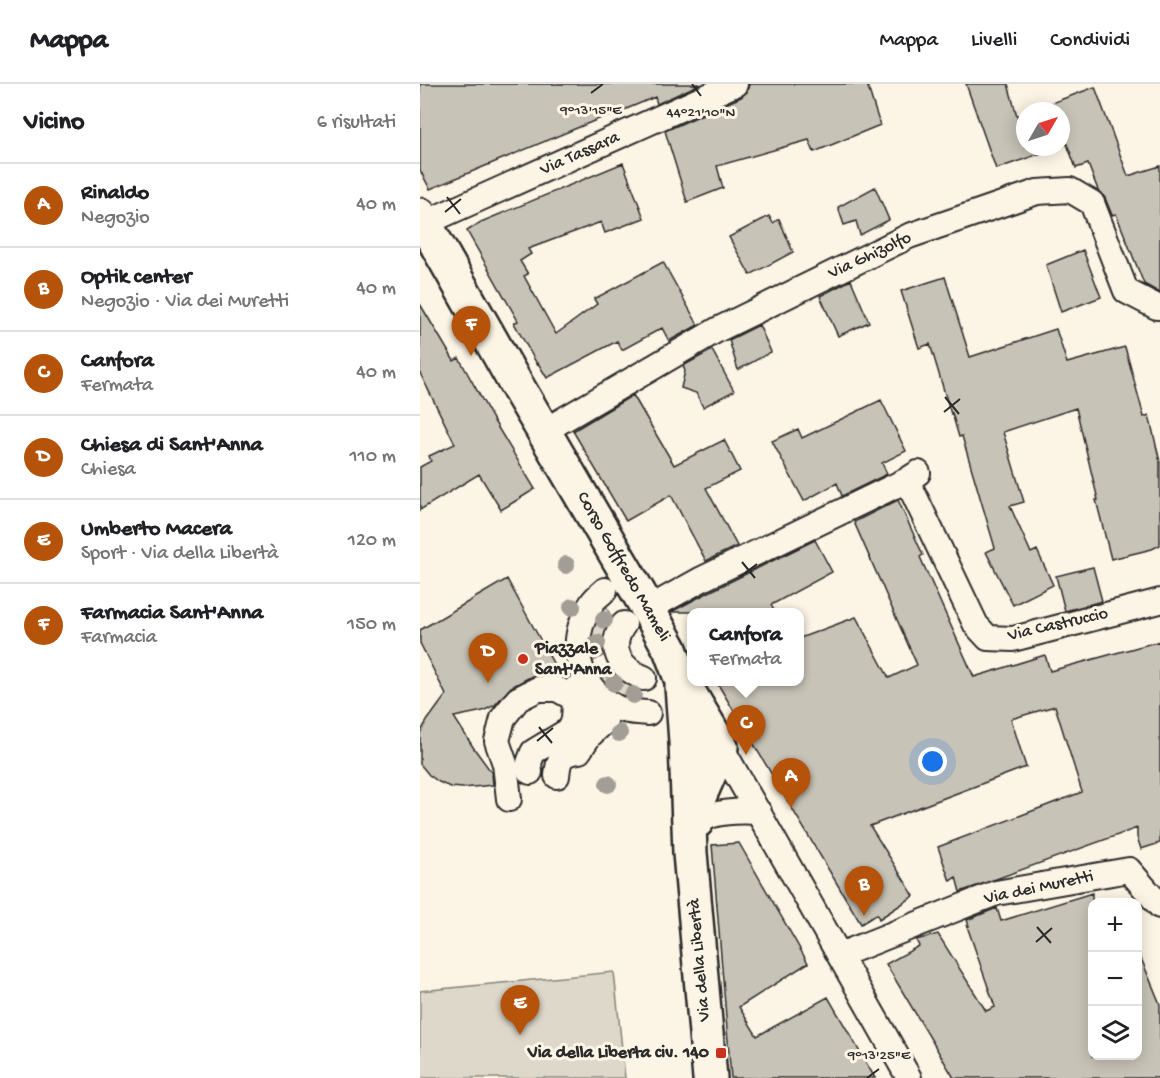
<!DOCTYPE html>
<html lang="it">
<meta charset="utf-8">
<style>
:root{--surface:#fff;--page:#f2f2f2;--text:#202124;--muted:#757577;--line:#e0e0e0;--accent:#b45309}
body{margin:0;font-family:"Gochi Hand",sans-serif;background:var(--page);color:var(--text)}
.controls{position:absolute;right:18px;bottom:18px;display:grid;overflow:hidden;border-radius:12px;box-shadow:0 3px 15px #0003}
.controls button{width:54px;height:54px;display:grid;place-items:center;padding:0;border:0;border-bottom:2px solid var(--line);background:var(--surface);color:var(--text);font:30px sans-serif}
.compass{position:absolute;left:596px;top:18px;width:54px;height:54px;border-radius:50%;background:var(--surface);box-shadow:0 3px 15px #0003;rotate:51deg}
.you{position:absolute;left:513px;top:678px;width:21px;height:21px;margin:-15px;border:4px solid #fff;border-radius:50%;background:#1a73e8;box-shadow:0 0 0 9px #1a73e833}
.badge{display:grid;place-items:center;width:39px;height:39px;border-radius:50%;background:var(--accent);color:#fff;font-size:20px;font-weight:700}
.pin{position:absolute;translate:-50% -50px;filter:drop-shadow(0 2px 3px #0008)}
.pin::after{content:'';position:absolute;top:32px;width:21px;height:18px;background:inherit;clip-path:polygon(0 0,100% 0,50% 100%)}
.popup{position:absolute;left:267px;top:524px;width:117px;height:78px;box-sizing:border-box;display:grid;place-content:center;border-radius:12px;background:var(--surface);filter:drop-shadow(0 2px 4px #0005);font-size:20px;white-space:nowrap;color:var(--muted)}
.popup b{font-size:22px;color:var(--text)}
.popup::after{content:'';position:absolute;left:50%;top:100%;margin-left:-12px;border:12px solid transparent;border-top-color:var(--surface)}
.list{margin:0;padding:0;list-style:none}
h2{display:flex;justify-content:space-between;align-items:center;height:78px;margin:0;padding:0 24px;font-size:26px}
h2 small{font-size:20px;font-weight:400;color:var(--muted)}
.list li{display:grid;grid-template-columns:39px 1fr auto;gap:18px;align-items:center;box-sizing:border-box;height:84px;padding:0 24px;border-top:2px solid var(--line)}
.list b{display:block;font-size:22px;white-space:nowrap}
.list p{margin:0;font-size:20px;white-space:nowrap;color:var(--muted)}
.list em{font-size:20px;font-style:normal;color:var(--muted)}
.icon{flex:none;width:33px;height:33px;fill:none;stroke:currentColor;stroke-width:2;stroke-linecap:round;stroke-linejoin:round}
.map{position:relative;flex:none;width:740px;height:994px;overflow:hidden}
header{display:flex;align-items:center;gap:36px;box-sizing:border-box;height:84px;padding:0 30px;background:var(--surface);border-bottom:2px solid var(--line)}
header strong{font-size:28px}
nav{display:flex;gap:33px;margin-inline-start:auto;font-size:21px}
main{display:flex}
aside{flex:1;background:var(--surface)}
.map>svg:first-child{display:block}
.green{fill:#ded8ca;stroke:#84827a;stroke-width:1.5}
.building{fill:#c8c3b7;stroke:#2b2b2b;stroke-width:1.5}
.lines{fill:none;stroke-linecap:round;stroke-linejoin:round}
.street-casing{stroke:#2b2b2b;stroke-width:28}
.primary-casing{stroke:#2b2b2b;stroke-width:38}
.street{stroke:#fcf5e5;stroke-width:24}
.primary{stroke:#fcf5e5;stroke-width:33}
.tree{fill:#a29e95}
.ticks{fill:none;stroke:#2b2b2b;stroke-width:2}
.poi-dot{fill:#c8321e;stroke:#fcf5e5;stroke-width:2}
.labels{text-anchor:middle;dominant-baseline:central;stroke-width:6;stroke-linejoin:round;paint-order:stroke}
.street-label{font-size:18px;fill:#2b2b2b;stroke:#fcf5e5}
.poi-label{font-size:18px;font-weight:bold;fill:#2b2b2b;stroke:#fcf5e5;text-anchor:start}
.ticks-label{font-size:15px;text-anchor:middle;fill:#2b2b2b;stroke:#fcf5e5;stroke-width:6;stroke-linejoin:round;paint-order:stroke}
</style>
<header>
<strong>Mappa</strong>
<nav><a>Mappa</a><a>Livelli</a><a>Condividi</a></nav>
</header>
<main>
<aside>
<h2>Vicino<small>6 risultati</small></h2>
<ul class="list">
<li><span class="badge">A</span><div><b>Rinaldo</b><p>Negozio</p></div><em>40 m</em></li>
<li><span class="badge">B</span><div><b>Optik center</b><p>Negozio · Via dei Muretti</p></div><em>40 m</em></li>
<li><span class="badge">C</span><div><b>Canfora</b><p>Fermata</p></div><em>40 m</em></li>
<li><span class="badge">D</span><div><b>Chiesa di Sant'Anna</b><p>Chiesa</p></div><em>110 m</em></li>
<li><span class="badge">E</span><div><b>Umberto Macera</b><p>Sport · Via della Libertà</p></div><em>120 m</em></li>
<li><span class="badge">F</span><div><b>Farmacia Sant'Anna</b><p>Farmacia</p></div><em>150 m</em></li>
</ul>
</aside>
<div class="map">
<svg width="740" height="994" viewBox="0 0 740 994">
<rect width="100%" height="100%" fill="#fcf5e5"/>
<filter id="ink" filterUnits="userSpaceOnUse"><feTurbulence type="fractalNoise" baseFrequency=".0167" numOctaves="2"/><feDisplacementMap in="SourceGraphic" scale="12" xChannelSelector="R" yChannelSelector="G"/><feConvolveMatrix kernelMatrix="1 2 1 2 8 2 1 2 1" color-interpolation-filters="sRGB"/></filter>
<g filter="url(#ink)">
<path class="green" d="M184,519L197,543L192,567L168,580L169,546Z
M199,584L218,597L221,625L176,598Z
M194,888L205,994H0V907Z"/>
<path class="building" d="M0,0H280L237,20L235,13L187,33L186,32L10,105L0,86Z
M329,0H447L460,41L394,68L389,56L297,82L303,104L267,118L245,47L321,13L327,8Z
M546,0H588L597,32L605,29V63H639L576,85Z
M675,3L708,92L740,82V209L724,200L696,130L692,131L685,114L678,106L668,80L656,84L647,60L641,62V27H610Z
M203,79L224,134L185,149L181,138L108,165L111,170L100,177L108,190L104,192L136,250L177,220L174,215L243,178L278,241L249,257L242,244L202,266L197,257L127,294L118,279L117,280L94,239L98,237L47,147L61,138Z
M455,103L469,136L440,151L436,137L424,141L418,123Z
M349,132L353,139L359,135L373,168L330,191L309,153Z
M663,166L681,213L641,228L626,181Z
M525,193L550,273L636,245L647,279L705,263L724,333L729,331L740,378V461L732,465L691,475L676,416H678L656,324L583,348L604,418L590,422L611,469L617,466L633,501L593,521L566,468L575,464L542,352L539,353L532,329L531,330L510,260L499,264L481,207Z
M431,196L449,238L418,252L400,212Z
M0,220L34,277L39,274L74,337L115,405L81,426L59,390L0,426V383L11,377L9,372L35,360L0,289Z
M339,241L351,268L318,286L309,256Z
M292,266L314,307L283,323L276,309L261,304L265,287L263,282Z
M213,311L254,381L304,356L320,387L286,404L317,462L286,477L251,411L206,437L153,347Z
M461,316L486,367L462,379L467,390L422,412L417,399L384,417L352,357L378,345L382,354Z
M478,416L503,471L500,473L554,593L625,571L630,587L740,557V759L721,765L717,753V744L540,808L536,793L530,797L518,763L662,708L635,622L591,635L606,683L450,742L494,812L459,835L457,830L441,840L296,597H380V554L436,533L469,594L497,581L434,438Z
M395,456L412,488L351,521L355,528H251L289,508Z
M673,483L682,517L645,527L636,492Z
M87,495L138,588L133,591H118L112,592L91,603L75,621L63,627L34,633L53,663L72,689L73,701L43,704L30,703L19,698L9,691L0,680V649L7,637L26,611L0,559V546Z
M319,759L388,879L319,923L337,952L408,913L455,994H311L292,761Z
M672,809V972H717L718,867L740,920V994H534L466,880L499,862L496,856L518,850L566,927L575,923L547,842H549L547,836L577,824L581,837Z"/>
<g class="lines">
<g class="street-casing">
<path id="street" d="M5,139L315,0
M124,347L297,246L489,152L617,108L650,106L672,119L706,207L737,223H740
M487,396L556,541L568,554L593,555L740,517
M185,506C181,510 175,514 172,519C148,555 154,598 192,621C202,628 216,628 228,629
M228,525L282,495L487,396L498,389
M204,540C187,563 199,584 224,594
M301,663L489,994
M110,688L109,679L113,668L151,645L154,635L156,604
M89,715L85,680L77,657L83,634L98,615L118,605H137L155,615L173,632L185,637L169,652L159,667C141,670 139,673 137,692
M272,750L277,737C296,727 318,727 339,728
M420,871L576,809L709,786L740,822"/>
</g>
<g class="primary-casing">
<path id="primary" d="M0,131L93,295L228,525L250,565L262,597L301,663L279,713L277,737
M262,602L266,658L270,769L290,994"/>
</g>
<use href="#street" class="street"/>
<use href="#primary" class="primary"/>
</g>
<g class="tree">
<circle cx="146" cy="481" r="9"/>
<circle cx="152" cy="523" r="9"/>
<circle cx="184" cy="536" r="9"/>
<circle cx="177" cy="559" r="9"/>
<circle cx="194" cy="599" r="9"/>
<circle cx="213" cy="611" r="9"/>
<circle cx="199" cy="649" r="9"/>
<circle cx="188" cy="700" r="9"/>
</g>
</g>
<path class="ticks" d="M272,0L281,12M171,9L183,0M27,113L40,130M25,128L41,115M525,313L539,330M524,328L540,315M322,478L335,494M320,493L337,480M119,643L132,659M117,657L133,644M617,843L631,859M616,858L632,844M447,994L459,985"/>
<g class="poi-dot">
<circle cx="103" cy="575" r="6"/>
<rect x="295" y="963" width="12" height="12" rx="3"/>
</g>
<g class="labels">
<g class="street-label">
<text transform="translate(160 70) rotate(-24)">Via Tassara</text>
<text transform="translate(450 172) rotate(-25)">Via Ghizolfo</text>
<text transform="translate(203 483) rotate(60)">Corso Goffredo Mameli</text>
<text transform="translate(638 541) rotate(-13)">Via Castruccio</text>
<text transform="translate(619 804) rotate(-12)">Via dei Muretti</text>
<text transform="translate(280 876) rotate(-95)">Via della Libertà</text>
</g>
<g class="poi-label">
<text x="115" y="565">Piazzale<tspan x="115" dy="21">Sant'Anna</tspan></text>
<text x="289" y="969" text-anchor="end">Via della Liberta civ. 140</text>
</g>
</g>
<g class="ticks-label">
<text x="171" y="30">9°13'15"E</text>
<text x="281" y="32">44°21'10"N</text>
<text x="459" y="975">9°13'25"E</text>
</g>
</svg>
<div class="controls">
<button>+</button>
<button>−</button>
<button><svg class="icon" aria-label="layers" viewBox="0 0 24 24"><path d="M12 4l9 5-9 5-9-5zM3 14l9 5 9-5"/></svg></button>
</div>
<svg class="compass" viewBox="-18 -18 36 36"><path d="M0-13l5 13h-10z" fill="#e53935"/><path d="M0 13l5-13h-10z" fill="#757577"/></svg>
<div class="you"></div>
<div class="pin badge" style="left:371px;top:724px">A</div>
<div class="pin badge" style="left:444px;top:832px">B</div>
<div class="pin badge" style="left:326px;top:671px">C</div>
<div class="popup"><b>Canfora</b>Fermata</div>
<div class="pin badge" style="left:68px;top:599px">D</div>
<div class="pin badge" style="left:100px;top:951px">E</div>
<div class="pin badge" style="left:51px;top:272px">F</div>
</div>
</main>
